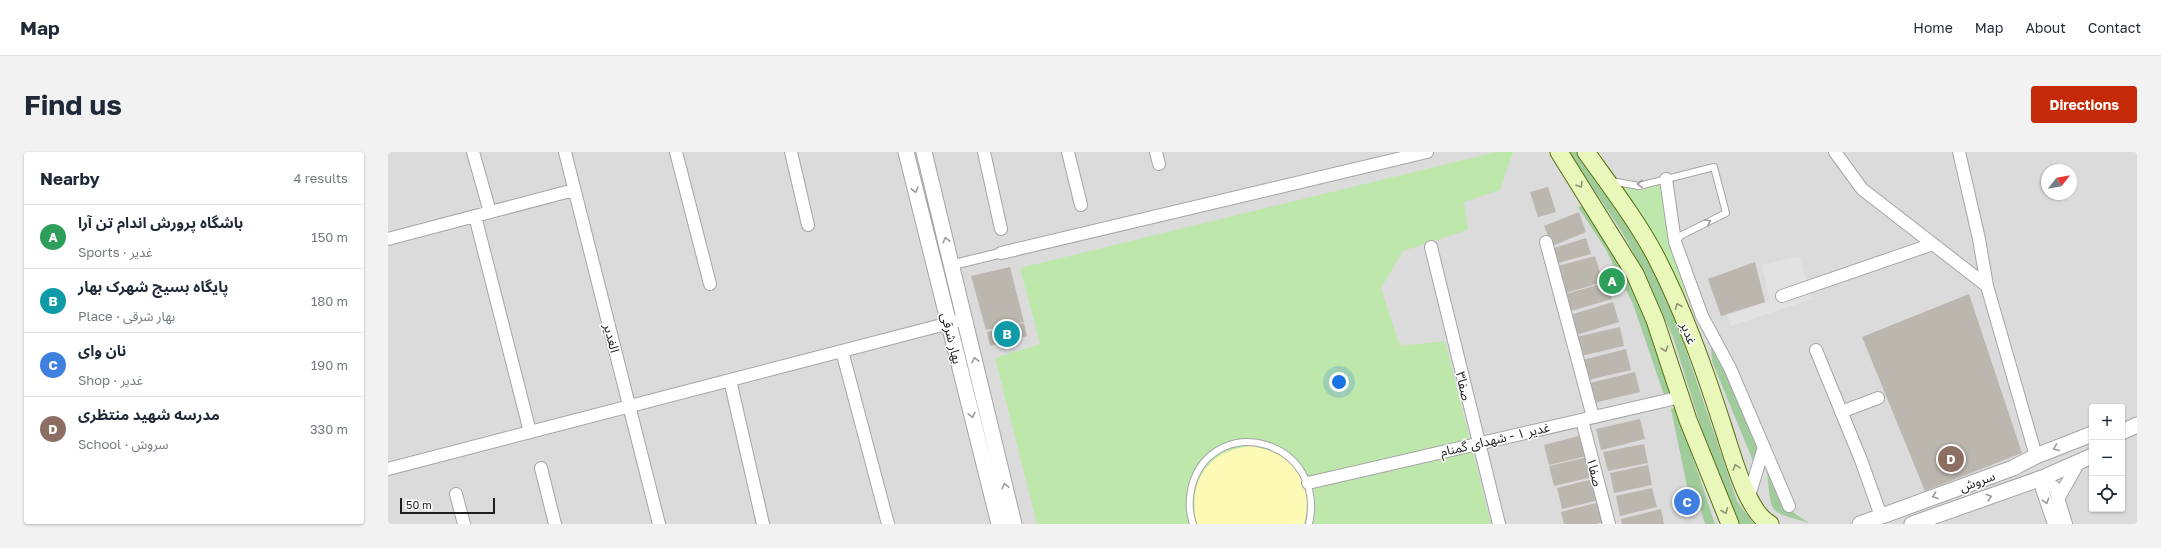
<!DOCTYPE html>
<meta charset="utf-8">
<style>
:root{--surface:#fff;--page:#f2f2f3;--text:#1f2937;--muted:#747a83;--line:#e0e1e3;--accent:#c42a08}
body{margin:0;font-family:"Golos Text","Noto Sans Arabic",sans-serif;background:var(--page);color:var(--text)}
.controls{position:absolute;right:12px;bottom:12px;display:grid;overflow:hidden;border-radius:4px;box-shadow:0 1px 3px #0004}
.controls button{width:36px;height:36px;display:grid;place-items:center;padding:0;border:0;border-bottom:1px solid var(--line);background:var(--surface);color:var(--text);font:20px sans-serif}
.compass{position:absolute;left:1653px;top:12px;width:36px;height:36px;border-radius:50%;background:var(--surface);box-shadow:0 1px 3px #0004;rotate:59deg}
.scale{position:absolute;left:12px;bottom:10px;width:95px;box-sizing:border-box;padding-left:4px;border:2px solid #1e1e1e;border-top:0;font-size:11px;line-height:14px;white-space:nowrap;color:#1e1e1e;-webkit-text-stroke:3px #fff;paint-order:stroke}
.you{position:absolute;left:951px;top:230px;width:14px;height:14px;margin:-10px;border:3px solid #fff;border-radius:50%;background:#1a73e8;box-shadow:0 0 0 6px #1a73e833}
.badge{display:grid;place-items:center;width:26px;height:26px;border-radius:50%;background:var(--accent);color:#fff;font-size:13px;font-weight:700}
.pin{position:absolute;translate:-50% -50%;border:2px solid #fff;box-shadow:0 1px 4px #0006}
.list{margin:0;padding:0;list-style:none}
h2{display:flex;justify-content:space-between;align-items:center;height:52px;margin:0;padding:0 16px;font-size:17px}
h2 small{font-size:13px;font-weight:400;color:var(--muted)}
.list li{display:grid;grid-template-columns:26px 1fr auto;gap:12px;align-items:center;box-sizing:border-box;height:64px;padding:0 16px;border-top:1px solid var(--line)}
.list b{display:block;font-size:15px;white-space:nowrap}
.list p{margin:0;font-size:13px;white-space:nowrap;color:var(--muted)}
.list em{font-size:13px;font-style:normal;color:var(--muted)}
.icon{flex:none;width:22px;height:22px;fill:none;stroke:currentColor;stroke-width:2;stroke-linecap:round;stroke-linejoin:round}
.map{position:relative;flex:none;width:1749px;height:372px;overflow:hidden;border-radius:4px}
header{display:flex;align-items:center;gap:24px;box-sizing:border-box;height:56px;padding:0 20px;background:var(--surface);border-bottom:1px solid var(--line)}
header strong{font-size:19px}
nav{display:flex;gap:22px;margin-inline-start:auto;font-size:14px}
.intro{display:flex;align-items:center;justify-content:space-between;box-sizing:border-box;height:96px;padding:0 24px}
h1{margin:0;font-size:28px}
.button{padding:10px 18px;border-radius:4px;background:var(--accent);color:#fff;font-size:14px;font-weight:700}
main{display:flex;gap:24px;padding:0 24px}
aside{flex:1;background:var(--surface);border-radius:4px;box-shadow:0 1px 3px #0004}
.map>svg:first-child{display:block}
.residential{fill:#dcdbdb;fill-rule:evenodd}
.grass{fill:#bee7ac}
.forest{fill:#a0cc9b}
.sand{fill:#fcfab5}
.parking{fill:#e2e2e2}
.building{fill:#bbb6ae}
.lines{fill:none;stroke-linecap:round;stroke-linejoin:round}
.service-casing{stroke:#a5a5a5;stroke-width:8}
.pedestrian-casing{stroke:#a5a5a5;stroke-width:11}
.minor-casing{stroke:#a5a5a5;stroke-width:14}
.tertiary-casing{stroke:#a5a5a5;stroke-width:17}
.secondary-casing{stroke:#537109;stroke-width:19}
.service{stroke:#fff;stroke-width:6}
.pedestrian{stroke:#fff;stroke-width:9}
.minor{stroke:#fff;stroke-width:12}
.tertiary{stroke:#fff;stroke-width:15}
.secondary{stroke:#e9f7ba;stroke-width:17}
.oneway{stroke:#9a9a9a}
.oneway2{stroke:#8e9574}
.labels{text-anchor:middle;dominant-baseline:central;stroke-width:3;stroke-linejoin:round;paint-order:stroke}
.street-label{font-size:13px;fill:#1e1e1e;stroke:#fff}
</style>
<header>
<strong>Map</strong>
<nav><a>Home</a><a>Map</a><a>About</a><a>Contact</a></nav>
</header>
<div class="intro"><h1>Find us</h1><a class="button">Directions</a></div>
<main>
<aside>
<h2>Nearby<small>4 results</small></h2>
<ul class="list">
<li><span class="badge" style="background:#2e9e5b">A</span><div><b>باشگاه پرورش اندام تن آرا</b><p>Sports · غدیر</p></div><em>150 m</em></li>
<li><span class="badge" style="background:#0f9aa8">B</span><div><b>پایگاه بسیج شهرک بهار</b><p>Place · بهار شرقی</p></div><em>180 m</em></li>
<li><span class="badge" style="background:#3f7fe0">C</span><div><b>نان وای</b><p>Shop · غدیر</p></div><em>190 m</em></li>
<li><span class="badge" style="background:#8d6e63">D</span><div><b>مدرسه شهید منتظری</b><p>School · سروش</p></div><em>330 m</em></li>
</ul>
</aside>
<div class="map">
<svg width="1749" height="372" viewBox="0 0 1749 372">
<rect width="100%" height="100%" fill="#efede5"/>
<path class="residential" d="M0,0H1749V372H0ZM1659,18H1683V42H1659ZM1704,255H1734V357H1704Z"/>
<path class="grass" d="M1108,0H1125L1112,38L1076,50L1080,78L1015,99L993,136L1012,194L1057,189L1103,372H649L607,206L652,192L632,116Z
M1274,32L1283,86L1299,147L1267,93L1226,34L1253,36Z"/>
<path class="forest" d="M1181,0H1193L1261,107L1283,154L1349,349L1366,372H1346L1332,336L1285,185L1258,124L1234,80Z
M1198,53L1246,137L1283,239L1276,243L1245,152L1217,96L1190,55Z
M1323,194L1338,216L1370,289L1367,314L1324,209Z
M1288,255L1327,372H1317L1311,351L1299,334L1283,257Z
M1379,320H1383L1400,357L1421,371C1379,359 1384,363 1379,320Z"/>
<path class="sand" d="M862,294C906,301 927,328 916,372H809C801,342 811,309 844,298C849,296 856,295 862,294Z"/>
<path class="parking" d="M1411,104L1424,147L1343,174L1339,164L1382,149L1374,113Z"/>
<path class="building" d="M1160,35L1168,60L1150,65L1142,40Z
M1191,60L1198,80L1164,94L1156,74Z
M1198,86L1203,102L1170,111L1166,96Z
M1207,104L1215,130L1178,141L1170,114Z
M1367,110L1377,150L1333,164L1320,127Z
M622,115L636,170L598,178L583,124Z
M1219,130L1224,147L1183,159L1178,142Z
M1581,142L1634,301L1537,339L1474,185Z
M1225,150L1231,170L1188,183L1182,163Z
M636,171L639,184L602,194L599,180Z
M1232,175L1236,194L1193,204L1188,185Z
M1238,197L1243,218L1200,228L1195,208Z
M1247,220L1252,240L1206,251L1202,231Z
M1252,267L1257,287L1213,298L1208,277Z
M1194,283L1199,304L1161,313L1156,293Z
M1256,292L1260,311L1220,319L1215,300Z
M1200,305L1205,325L1166,334L1161,314Z
M1260,313L1264,333L1226,341L1222,321Z
M1205,327L1211,348L1174,357L1169,336Z
M1264,336L1269,355L1232,364L1228,344Z
M1212,350L1217,370L1207,372H1176L1173,360Z
M1273,357L1276,372H1234L1233,367Z"/>
<g class="lines">
<g class="service-casing">
<path id="service" d="M1223,29L1251,34L1326,15L1338,61L1294,83L1287,90
M805,372C800,358 801,344 805,330C830,259 939,289 921,372"/>
</g>
<g class="pedestrian-casing">
<path id="pedestrian" d="M564,113L613,101"/>
</g>
<g class="minor-casing">
<path id="minor" d="M85,0L102,60
M177,0L271,372
M288,0L322,132
M403,0L420,73
M596,0L613,77
M680,0L693,53
M768,0L771,12
M1447,0L1474,37L1599,134
M1571,0L1591,87L1599,134L1648,304
M1278,27L1287,90L1314,164L1342,216L1401,354
M87,64L142,280
M0,87L186,38
M1158,90L1205,265
M1043,95L1111,372
M613,101L1039,0
M1394,144L1545,92
M1428,198L1473,308L1493,364
M454,199L500,372
M342,228L375,372
M1453,260L1490,246
M1194,268L1221,372
M153,316L167,372
M0,317L577,167
M1654,326L1667,336L1678,372
M1654,326V337L1666,372
M920,331L1293,245
M68,342L76,372
M1361,344L1376,295
M1670,347L1691,310"/>
</g>
<g class="tertiary-casing">
<path id="tertiary" d="M518,0L611,372
M536,0L626,372
M1734,280L1749,273
M1472,372L1625,316L1648,304L1704,282
M1524,372L1654,326L1704,304"/>
</g>
<g class="secondary-casing">
<path id="secondary" d="M1171,0L1247,122L1267,168L1300,268L1342,372
M1198,0C1221,32 1249,69 1267,103C1296,159 1317,219 1336,278C1344,302 1359,360 1382,372"/>
</g>
<use href="#service" class="service"/>
<use href="#pedestrian" class="pedestrian"/>
<use href="#minor" class="minor"/>
<use href="#tertiary" class="tertiary"/>
<use href="#secondary" class="secondary"/>
</g>
<defs><path id="oneway-chevron" d="M-2-3.5L2.5 0L-2 3.5" fill="none" stroke-width="1.6" stroke-linecap="round" stroke-linejoin="round"/></defs>
<g class="oneway">
<use href="#oneway-chevron" transform="translate(1252 32) rotate(179)"/>
<use href="#oneway-chevron" transform="translate(527 38) rotate(76)"/>
<use href="#oneway-chevron" transform="translate(1320 70) rotate(-27)"/>
<use href="#oneway-chevron" transform="translate(558 88) rotate(-104)"/>
<use href="#oneway-chevron" transform="translate(587 208) rotate(-103)"/>
<use href="#oneway-chevron" transform="translate(584 263) rotate(76)"/>
<use href="#oneway-chevron" transform="translate(1668 296) rotate(159)"/>
<use href="#oneway-chevron" transform="translate(617 334) rotate(-103)"/>
<use href="#oneway-chevron" transform="translate(1547 344) rotate(160)"/>
<use href="#oneway-chevron" transform="translate(1601 345) rotate(-19)"/>
<use href="#oneway-chevron" transform="translate(1658 349) rotate(72)"/>
</g>
<g class="oneway2">
<use href="#oneway-chevron" transform="translate(1192 33) rotate(58)"/>
<use href="#oneway-chevron" transform="translate(1290 154) rotate(-112)"/>
<use href="#oneway-chevron" transform="translate(1277 197) rotate(71)"/>
<use href="#oneway-chevron" transform="translate(1348 315) rotate(-108)"/>
<use href="#oneway-chevron" transform="translate(1337 359) rotate(68)"/>
</g>
<g class="labels">
<g class="street-label">
<text transform="translate(1301 181) rotate(69)">غدیر</text>
<text transform="translate(224 186) rotate(76)">الغدیر</text>
<text transform="translate(564 186) rotate(76)">بهار شرقی</text>
<text transform="translate(1076 234) rotate(77)">صفا۳</text>
<text transform="translate(1107 287) rotate(-13)">غدیر ۱ - شهدای گمنام</text>
<text transform="translate(1207 320) rotate(76)">صفا۱</text>
<text transform="translate(1589 329) rotate(-20)">سروش</text>
</g>
</g>
</svg>
<div class="controls">
<button>+</button>
<button>−</button>
<button><svg class="icon" aria-label="locate" viewBox="0 0 24 24"><circle cx="12" cy="12" r="6"/><path d="M12 2v4M12 18v4M2 12h4M18 12h4"/></svg></button>
</div>
<svg class="compass" viewBox="-18 -18 36 36"><path d="M0-13l5 13h-10z" fill="#e53935"/><path d="M0 13l5-13h-10z" fill="#747a83"/></svg>
<div class="scale">50 m</div>
<div class="you"></div>
<div class="pin badge" style="left:1224px;top:129px;background:#2e9e5b">A</div>
<div class="pin badge" style="left:619px;top:182px;background:#0f9aa8">B</div>
<div class="pin badge" style="left:1299px;top:350px;background:#3f7fe0">C</div>
<div class="pin badge" style="left:1563px;top:307px;background:#8d6e63">D</div>
</div>
</main>
